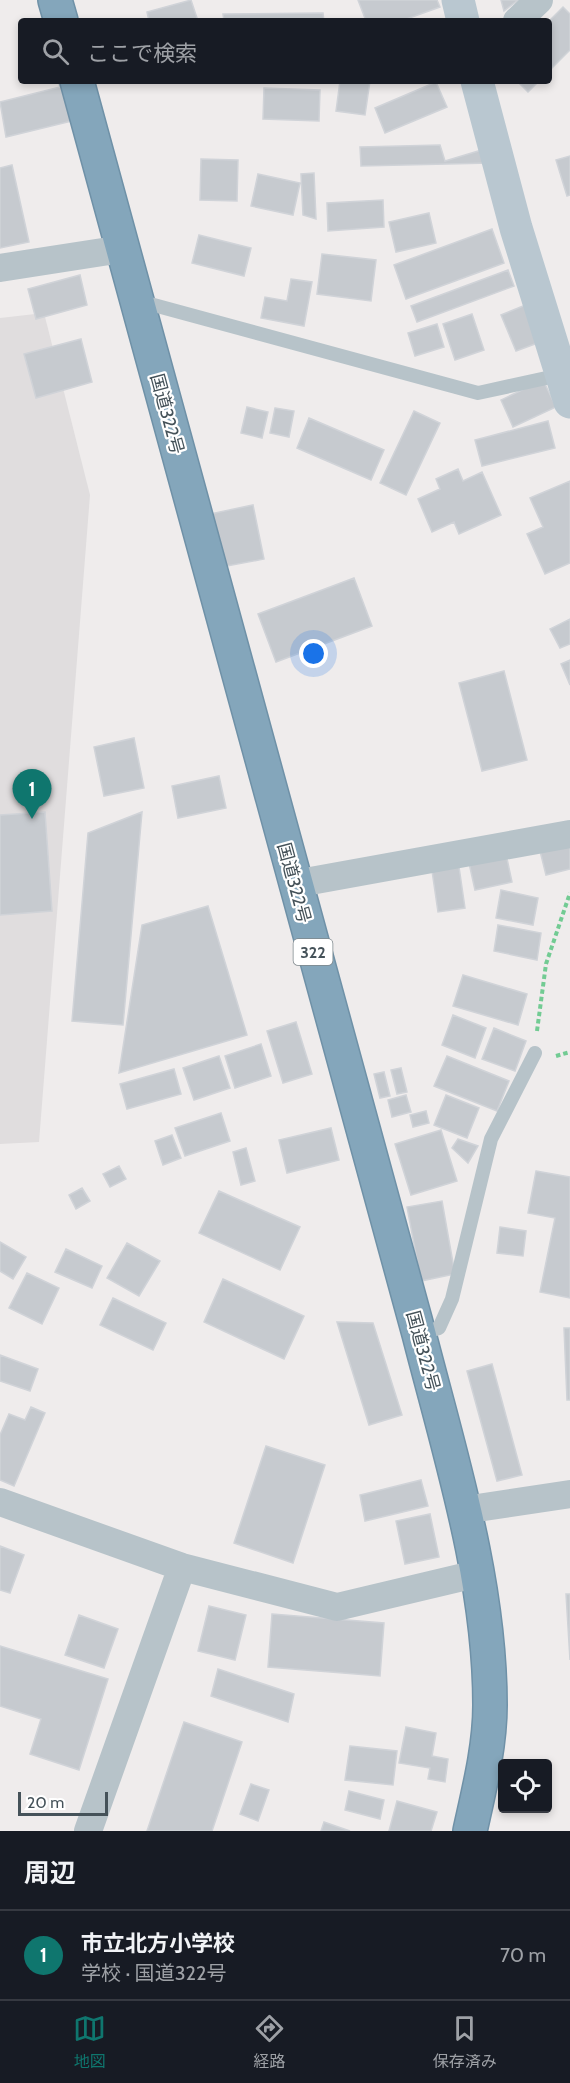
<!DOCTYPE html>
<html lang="ja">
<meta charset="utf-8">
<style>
:root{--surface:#171b24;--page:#20242c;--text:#f1f3f6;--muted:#9ea1a6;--line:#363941;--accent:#0f766e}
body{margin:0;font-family:Cabin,"Noto Sans JP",sans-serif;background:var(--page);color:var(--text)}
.controls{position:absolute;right:18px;bottom:18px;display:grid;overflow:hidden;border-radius:6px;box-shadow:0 3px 9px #0003}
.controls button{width:54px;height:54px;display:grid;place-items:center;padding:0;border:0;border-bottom:2px solid var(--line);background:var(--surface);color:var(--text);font:30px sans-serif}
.scale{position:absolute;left:18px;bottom:15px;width:90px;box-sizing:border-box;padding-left:6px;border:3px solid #455259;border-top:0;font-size:16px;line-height:21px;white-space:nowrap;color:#455259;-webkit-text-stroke:4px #fff;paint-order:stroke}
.you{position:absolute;left:314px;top:654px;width:21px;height:21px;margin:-15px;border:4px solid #fff;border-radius:50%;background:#1a73e8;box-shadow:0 0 0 9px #1a73e833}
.badge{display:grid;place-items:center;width:39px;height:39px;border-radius:50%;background:var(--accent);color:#fff;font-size:20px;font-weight:700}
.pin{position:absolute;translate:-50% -50px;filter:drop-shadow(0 2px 3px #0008)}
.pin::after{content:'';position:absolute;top:32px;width:21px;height:18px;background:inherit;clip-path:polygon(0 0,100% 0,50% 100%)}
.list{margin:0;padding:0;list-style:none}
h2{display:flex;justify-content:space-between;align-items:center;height:78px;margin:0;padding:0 24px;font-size:26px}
h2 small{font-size:20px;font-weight:400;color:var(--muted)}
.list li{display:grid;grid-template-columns:39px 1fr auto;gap:18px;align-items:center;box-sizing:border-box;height:90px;padding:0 24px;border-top:2px solid var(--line)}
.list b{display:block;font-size:22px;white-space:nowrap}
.list p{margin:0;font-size:20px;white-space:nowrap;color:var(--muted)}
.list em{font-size:20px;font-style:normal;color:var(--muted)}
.icon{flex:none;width:33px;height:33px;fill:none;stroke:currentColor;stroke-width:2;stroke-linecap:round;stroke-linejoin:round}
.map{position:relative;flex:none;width:570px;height:1831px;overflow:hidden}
.search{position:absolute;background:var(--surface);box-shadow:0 3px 9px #0003;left:18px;right:18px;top:18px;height:66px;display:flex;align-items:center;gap:15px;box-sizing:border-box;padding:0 21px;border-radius:6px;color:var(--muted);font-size:22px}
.sheet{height:168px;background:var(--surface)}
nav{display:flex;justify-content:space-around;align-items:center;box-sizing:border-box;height:84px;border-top:2px solid var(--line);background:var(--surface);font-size:16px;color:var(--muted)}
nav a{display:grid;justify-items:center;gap:3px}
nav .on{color:var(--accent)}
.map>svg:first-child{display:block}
.education{fill:#e0ddde}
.building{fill:#c6cacf;stroke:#d0d3d8;stroke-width:1.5}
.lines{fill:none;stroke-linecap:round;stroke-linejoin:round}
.highway-casing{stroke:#6f91a7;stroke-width:36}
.path{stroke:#72cb93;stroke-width:4;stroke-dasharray:4.5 3;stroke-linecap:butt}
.lane{stroke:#b7c3c9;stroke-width:14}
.street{stroke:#b7c3c9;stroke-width:28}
.secondary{stroke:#b9c7d0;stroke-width:33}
.highway{stroke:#84a6bb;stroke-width:33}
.labels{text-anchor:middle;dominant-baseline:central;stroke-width:4.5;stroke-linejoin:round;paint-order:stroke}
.shield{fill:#fff;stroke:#7d868b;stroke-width:1.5}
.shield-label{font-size:16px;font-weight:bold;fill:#455259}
.street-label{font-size:18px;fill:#455259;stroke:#fff}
</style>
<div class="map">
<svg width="570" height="1831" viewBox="0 0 570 1831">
<rect width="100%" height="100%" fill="#efecec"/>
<path class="education" d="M44,313L90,495L39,1142L0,1144V318Z"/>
<path class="building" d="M191,0L198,21H149L147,12Z
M358,0H437L440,7L401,21H366Z
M501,0H518L504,11Z
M563,7L570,14V50L549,71V21Z
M323,13L324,21H224L223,14Z
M58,81H67L76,120L6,137L0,102L60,87Z
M340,81H370L365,115L336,111Z
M517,81H539L528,92Z
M436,82L447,107L385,133L375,108Z
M264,88L320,90L319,121L263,119Z
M440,145L445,161L485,149L490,163L361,166L360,147Z
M570,156V195L567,196L556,160Z
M201,159L238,160L237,201L200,200Z
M12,165L29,242L0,248V168Z
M314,173L316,219L303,215L301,174Z
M258,174L300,183L293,215L251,206Z
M383,200L384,227L328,231L327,203Z
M429,213L436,243L396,252L389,222Z
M492,229L504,263L406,299L394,265Z
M199,235L251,248L244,276L192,263Z
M322,254L376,260L371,301L317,294Z
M508,270L514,286L417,322L411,306Z
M80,275L87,305L36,319L28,289Z
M291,279L312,282L304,326L261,318L265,297L287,301Z
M528,304L543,341L516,351L501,315Z
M472,314L484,350L455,360L443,324Z
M437,324L444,347L415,356L408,333Z
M81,339L92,382L36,398L24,354Z
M543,380L556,407L513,427L501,400Z
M247,407L268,412L262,438L241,433Z
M275,408L294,411L289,437L270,433Z
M414,411L440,423L406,495L380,483Z
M309,418L384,450L371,480L297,448Z
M548,421L555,448L482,466L475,440Z
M458,469L463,481L482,472L501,515L459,534L454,522L432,532L418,499L440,489L436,479Z
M570,481V563L545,574L527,534L543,527L530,498Z
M253,505L264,559L227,566L218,556L210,514Z
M354,578L372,626L276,662L258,614Z
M570,619V644L560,648L550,629Z
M570,660V685L561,664Z
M504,671L527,760L482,771L459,683Z
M134,738L144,788L104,796L94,747Z
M219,776L226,808L178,818L172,786Z
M45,812L52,911L0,915V815Z
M142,812L123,1025L72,1021L88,833Z
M570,845V869L546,875L539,847Z
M506,854L512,882L475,890L469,863Z
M458,860L465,908L438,912L431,864Z
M501,890L538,898L533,925L496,918Z
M208,906L247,1035L119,1073L142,925Z
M498,925L541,933L537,960L494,951Z
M463,975L527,994L518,1025L453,1006Z
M453,1015L486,1028L475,1058L442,1045Z
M296,1022L312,1074L283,1083L267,1031Z
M494,1028L526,1041L515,1071L482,1059Z
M261,1044L271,1076L235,1088L225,1056Z
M219,1056L230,1088L194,1100L183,1068Z
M447,1056L509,1081L497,1111L434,1086Z
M401,1068L407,1092L397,1094L391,1070Z
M174,1069L181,1094L127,1109L120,1084Z
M384,1072L390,1096L380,1098L374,1074Z
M406,1095L411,1112L392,1117L388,1100Z
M446,1095L479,1108L467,1138L434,1125Z
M426,1111L429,1123L413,1127L410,1115Z
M221,1113L230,1141L185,1156L175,1128Z
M331,1128L339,1160L287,1173L279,1140Z
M441,1130L457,1181L411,1195L395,1144Z
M172,1135L181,1158L163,1165L155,1141Z
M458,1139L478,1146L468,1163L452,1148Z
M246,1148L255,1181L241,1185L233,1152Z
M119,1166L126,1179L110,1187L103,1174Z
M536,1171L570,1177V1298L540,1292L555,1218L528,1213Z
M82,1188L90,1201L76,1209L69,1195Z
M219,1191L300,1227L280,1270L199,1233Z
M442,1201L455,1274L421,1281L407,1207Z
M500,1227L526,1231L523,1256L497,1253Z
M0,1242L26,1257L13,1279L0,1271Z
M127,1243L160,1261L139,1296L107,1278Z
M66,1249L102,1266L92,1288L55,1272Z
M27,1273L59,1288L42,1324L9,1308Z
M223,1279L304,1316L284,1359L204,1322Z
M113,1298L166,1323L153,1350L100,1325Z
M337,1322L373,1323L402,1415L369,1425Z
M564,1328H570V1400H567Z
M0,1355L38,1369L30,1391L0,1381Z
M492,1364L522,1475L497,1481L467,1371Z
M31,1407L45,1413L14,1486L0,1480V1435L9,1414L25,1420Z
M266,1446L325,1465L293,1563L234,1543Z
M421,1480L428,1506L365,1521L360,1495Z
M430,1514L439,1557L405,1564L396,1521Z
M0,1546L24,1555L10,1593L0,1590Z
M566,1594H570V1660Z
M209,1606L246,1615L235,1660L198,1651Z
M272,1614L384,1623L380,1676L268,1667Z
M79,1615L118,1629L104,1668L65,1655Z
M0,1646L108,1679L79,1770L30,1754L41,1719L0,1706Z
M218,1669L294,1694L288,1722L211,1696Z
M184,1722L242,1742L212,1831H147Z
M406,1727L436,1733L432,1756L448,1759L445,1782L428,1779L430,1768L399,1763Z
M350,1746L397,1751L393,1785L345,1780Z
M251,1784L269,1790L258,1821L240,1814Z
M349,1791L384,1800L380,1819L345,1810Z
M397,1801L437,1812L431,1831H389Z
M324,1822L350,1831H321Z"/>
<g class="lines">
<g class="highway-casing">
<path id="highway" d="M55,0L61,21
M77,81L419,1334C450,1455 490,1579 490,1705C490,1747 479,1790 470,1831"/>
</g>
<path class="path" d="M537,1031L546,964L570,893
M556,1056L570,1052"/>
<path class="lane" d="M139,301L478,393L560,375
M419,1334L439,1328L452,1299L491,1139L535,1053"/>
<path class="street" d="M517,21L539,0
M0,268L122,249
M294,884L570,834
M0,1502L182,1567L337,1607L476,1574
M464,1510L570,1494
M88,1831L182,1567"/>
<path class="secondary" d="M458,0L463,21
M477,81L516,228L570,402"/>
<use href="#highway" class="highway"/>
</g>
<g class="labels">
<rect class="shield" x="293.5" y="939" width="39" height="26" rx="4.5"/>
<g class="shield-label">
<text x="313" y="952">322</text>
</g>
<g class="street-label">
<text transform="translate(167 414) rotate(75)">国道322号</text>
<text transform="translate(294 883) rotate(75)">国道322号</text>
<text transform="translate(423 1351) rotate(75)">国道322号</text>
</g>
</g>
</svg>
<div class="controls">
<button><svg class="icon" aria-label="locate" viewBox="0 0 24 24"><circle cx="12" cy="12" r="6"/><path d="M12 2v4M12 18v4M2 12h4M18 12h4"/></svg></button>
</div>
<div class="scale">20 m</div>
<div class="you"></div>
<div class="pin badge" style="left:32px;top:819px">1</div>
<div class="search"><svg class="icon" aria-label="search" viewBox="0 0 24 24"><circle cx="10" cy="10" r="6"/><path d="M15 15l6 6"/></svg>ここで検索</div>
</div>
<section class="sheet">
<h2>周辺<small></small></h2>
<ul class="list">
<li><span class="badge">1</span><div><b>市立北方小学校</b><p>学校 · 国道322号</p></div><em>70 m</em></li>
</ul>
</section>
<nav>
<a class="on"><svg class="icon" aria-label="map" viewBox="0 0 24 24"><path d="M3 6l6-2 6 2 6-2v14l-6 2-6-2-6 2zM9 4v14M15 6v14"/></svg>地図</a>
<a><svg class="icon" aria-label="directions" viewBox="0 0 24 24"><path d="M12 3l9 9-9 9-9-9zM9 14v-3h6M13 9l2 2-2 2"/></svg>経路</a>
<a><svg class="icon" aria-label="saved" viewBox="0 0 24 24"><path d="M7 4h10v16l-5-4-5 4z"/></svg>保存済み</a>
</nav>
